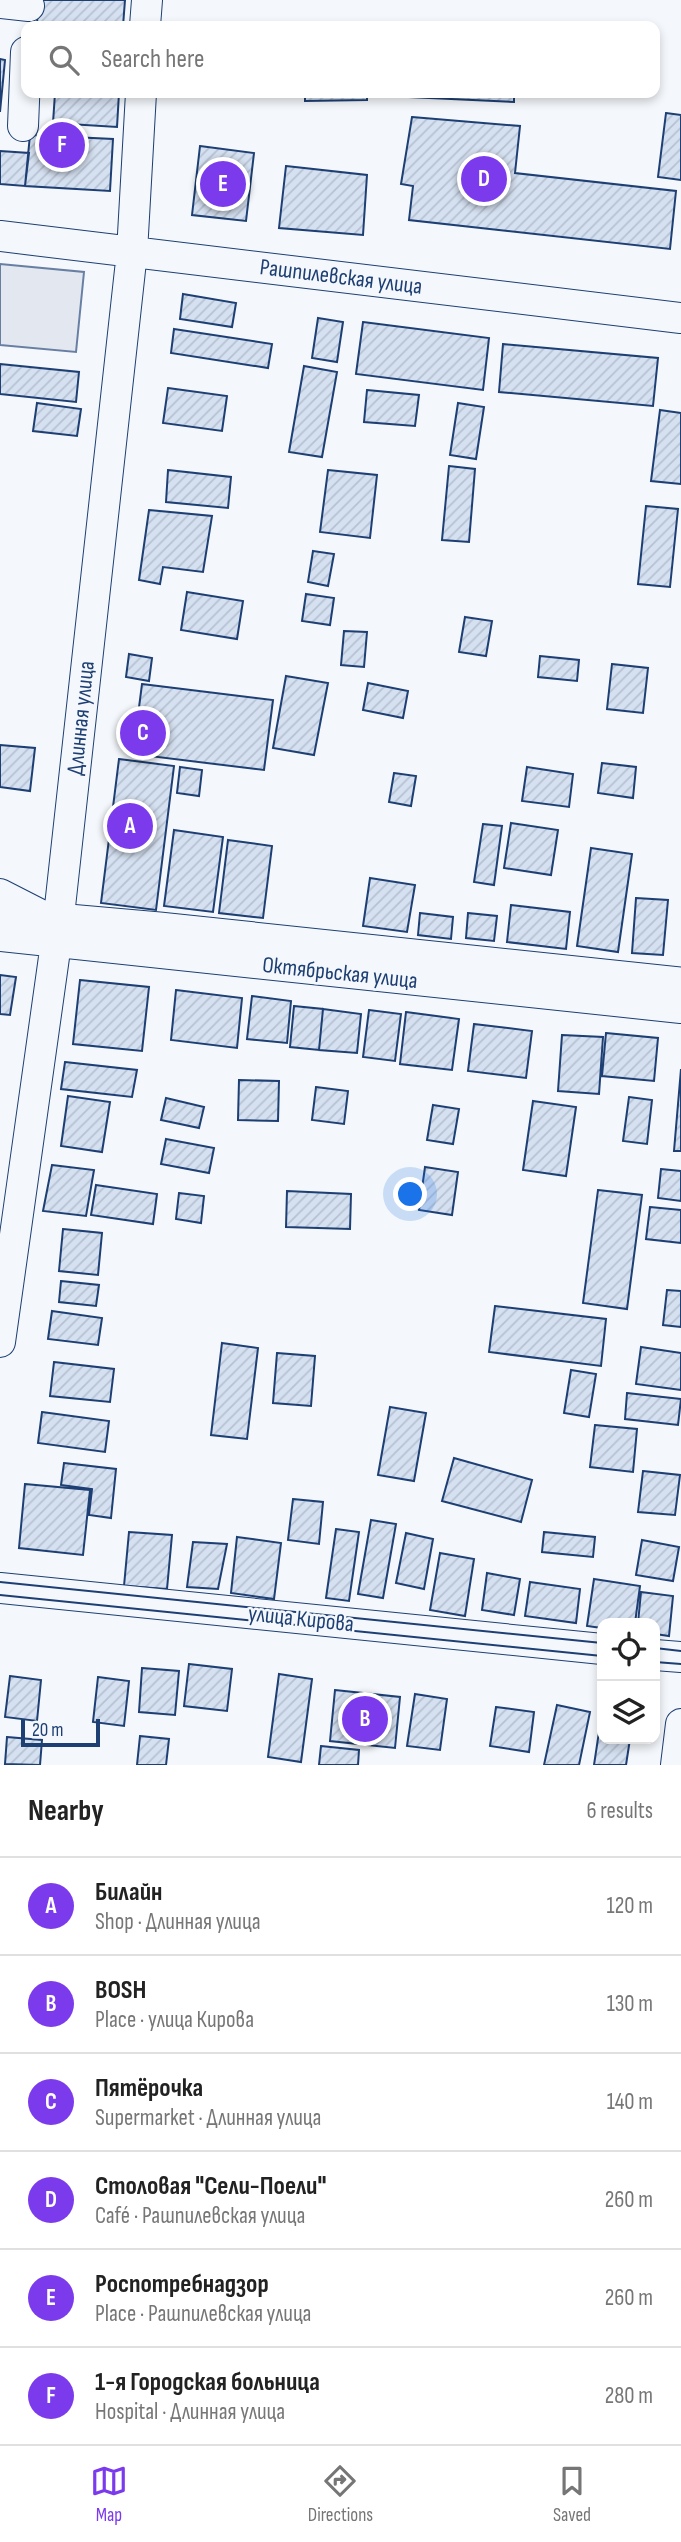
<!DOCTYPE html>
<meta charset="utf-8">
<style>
:root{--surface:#fff;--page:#f2f2f2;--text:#222;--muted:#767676;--line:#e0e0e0;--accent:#7c3aed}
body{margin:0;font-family:"Sofia Sans Condensed",sans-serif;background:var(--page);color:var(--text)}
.controls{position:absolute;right:21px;bottom:21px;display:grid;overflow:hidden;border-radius:14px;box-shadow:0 4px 10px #0003}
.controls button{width:63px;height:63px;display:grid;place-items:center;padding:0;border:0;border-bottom:2px solid var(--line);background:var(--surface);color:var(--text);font:35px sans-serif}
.scale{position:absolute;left:21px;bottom:18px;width:79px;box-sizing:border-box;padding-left:7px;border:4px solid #1d3f73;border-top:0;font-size:19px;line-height:24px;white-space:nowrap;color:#1d3f73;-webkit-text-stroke:5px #f4f7fb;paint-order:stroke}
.you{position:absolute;left:411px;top:1195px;width:24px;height:24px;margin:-18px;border:5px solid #fff;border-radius:50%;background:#1a73e8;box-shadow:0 0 0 10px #1a73e833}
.badge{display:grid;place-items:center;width:46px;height:46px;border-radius:50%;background:var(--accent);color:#fff;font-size:23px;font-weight:700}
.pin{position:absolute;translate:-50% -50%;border:4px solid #fff;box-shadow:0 2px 7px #0006}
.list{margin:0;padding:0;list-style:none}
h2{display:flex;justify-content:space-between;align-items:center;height:91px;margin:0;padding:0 28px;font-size:30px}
h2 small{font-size:23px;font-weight:400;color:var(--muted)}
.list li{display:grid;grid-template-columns:46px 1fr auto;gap:21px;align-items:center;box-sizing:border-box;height:98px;padding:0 28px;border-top:2px solid var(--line)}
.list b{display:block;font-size:26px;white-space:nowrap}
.list p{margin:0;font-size:23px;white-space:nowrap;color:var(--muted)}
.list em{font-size:23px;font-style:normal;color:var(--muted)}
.icon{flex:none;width:38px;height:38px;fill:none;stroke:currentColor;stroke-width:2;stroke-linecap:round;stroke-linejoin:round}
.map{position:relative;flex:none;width:681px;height:1765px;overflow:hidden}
.search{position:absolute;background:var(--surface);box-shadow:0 4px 10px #0003;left:21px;right:21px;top:21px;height:77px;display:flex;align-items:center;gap:18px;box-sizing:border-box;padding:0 24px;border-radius:14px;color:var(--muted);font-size:26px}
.sheet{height:679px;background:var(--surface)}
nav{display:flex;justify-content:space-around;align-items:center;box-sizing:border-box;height:98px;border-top:2px solid var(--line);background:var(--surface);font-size:19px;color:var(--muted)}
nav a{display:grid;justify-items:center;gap:4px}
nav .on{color:var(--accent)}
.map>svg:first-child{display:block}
.parking{fill:#e3e8f0;stroke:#687fa3;stroke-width:2}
.building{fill:url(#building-hatch);stroke:#1d3f73;stroke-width:2}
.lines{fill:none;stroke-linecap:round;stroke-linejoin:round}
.minor-casing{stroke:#1d3f73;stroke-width:32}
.major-casing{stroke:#1d3f73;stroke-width:39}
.minor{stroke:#f4f7fb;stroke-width:30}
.major{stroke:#f4f7fb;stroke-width:37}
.tram{stroke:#1d3f73;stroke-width:2}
.labels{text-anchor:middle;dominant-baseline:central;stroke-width:5;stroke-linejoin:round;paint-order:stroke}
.street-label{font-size:23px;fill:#1d3f73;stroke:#f4f7fb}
</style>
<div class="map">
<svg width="681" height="1765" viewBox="0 0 681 1765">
<defs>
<pattern id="building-hatch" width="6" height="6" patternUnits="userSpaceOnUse" patternTransform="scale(1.75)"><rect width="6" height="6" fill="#d5e0f0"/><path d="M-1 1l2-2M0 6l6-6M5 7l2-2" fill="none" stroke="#b6c1d1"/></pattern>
</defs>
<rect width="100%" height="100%" fill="#f4f7fb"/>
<path class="parking" d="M0,264L84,272L76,352L0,345Z"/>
<path class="building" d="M38,0H125L123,26L75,24L74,26H37Z
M0,59L5,60L0,112Z
M55,93H119L117,127L53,123Z
M305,93H367V100L305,101Z
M409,93H514V102L409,97Z
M666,113L681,115V180L658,177Z
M412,117L520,126L515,173L676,191L670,249L409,220L413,186L401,184Z
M30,135L113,139L110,191L25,186Z
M200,146L254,153L246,221L192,215Z
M0,151L29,153L25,186L0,184Z
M286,166L367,175L363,235L279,228Z
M183,294L236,303L232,327L180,319Z
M318,318L343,322L337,362L312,358Z
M363,322L489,338L483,390L356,374Z
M174,329L272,344L268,368L171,353Z
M503,344L658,358L653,406L499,392Z
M0,364L79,372L76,402L0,394Z
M304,366L337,372L322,457L289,452Z
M168,388L227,396L222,431L163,423Z
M367,390L419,395L415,426L364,422Z
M37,403L81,409L77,436L33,431Z
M458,403L484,407L476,459L450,455Z
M660,410L681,413V484L651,481Z
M449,466L475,469L469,542L442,540Z
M168,470L231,477L228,508L166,502Z
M328,470L377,475L370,538L320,532Z
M646,506L678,509L670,587L638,584Z
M149,510L212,516L203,572L163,567L160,584L139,580Z
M313,551L334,554L328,586L308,582Z
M187,592L243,601L237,639L181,630Z
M306,594L334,598L330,625L302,621Z
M465,617L492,621L486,656L459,652Z
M344,631L367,632L364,667L341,665Z
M129,654L152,658L149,681L126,677Z
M540,656L579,660L577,681L538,677Z
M612,664L648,668L643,713L607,709Z
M286,676L328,683L314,755L273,748Z
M368,683L408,691L403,718L363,710Z
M142,684L273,700L264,770L133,754Z
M0,745L35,748L30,791L0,787Z
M119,759L174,766L156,910L101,903Z
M602,763L636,767L633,798L598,793Z
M180,767L202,770L199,796L177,793Z
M527,767L573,774L569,807L522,801Z
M394,773L416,776L411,806L389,802Z
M511,823L558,830L551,875L504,868Z
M483,824L502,826L494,885L474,882Z
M174,830L223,837L213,912L164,906Z
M228,840L272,846L263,918L219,913Z
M591,848L632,854L618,952L577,946Z
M370,878L415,885L407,932L363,926Z
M636,898L668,900L663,955L632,953Z
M511,905L570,912L566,949L507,942Z
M420,913L453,917L451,939L418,935Z
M468,913L497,916L494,941L466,938Z
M0,975L16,977L10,1015L0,1014Z
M80,980L149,987L142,1051L73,1044Z
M176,990L242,998L237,1048L171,1040Z
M252,996L291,1001L287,1043L247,1039Z
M294,1006L323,1009L319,1050L290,1047Z
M323,1009L361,1014L357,1053L319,1050Z
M369,1010L401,1014L395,1061L363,1057Z
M406,1012L459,1019L452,1070L400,1064Z
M474,1024L532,1031L526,1078L468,1071Z
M606,1033L658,1038L654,1081L602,1076Z
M562,1035L603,1037L599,1094L558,1091Z
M65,1062L137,1070L132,1097L61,1089Z
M681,1069V1151H674Z
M239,1080L279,1081L278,1121L238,1120Z
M316,1087L348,1091L344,1124L312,1120Z
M68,1096L110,1102L102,1152L61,1146Z
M629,1097L652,1100L647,1144L623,1141Z
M166,1098L204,1107L199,1128L161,1120Z
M533,1101L576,1107L566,1176L523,1170Z
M433,1105L459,1109L453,1144L427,1140Z
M166,1139L214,1148L209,1173L161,1164Z
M52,1165L94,1170L86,1216L43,1211Z
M425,1167L458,1172L452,1215L419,1210Z
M661,1169L681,1171V1201L658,1198Z
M96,1185L157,1194L153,1224L91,1215Z
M598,1190L642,1195L627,1309L583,1303Z
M287,1191L351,1194L350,1229L286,1227Z
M179,1193L204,1196L201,1223L176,1219Z
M650,1207L681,1210V1243L646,1239Z
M63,1229L102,1233L98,1275L59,1271Z
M61,1281L99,1285L96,1306L59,1302Z
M667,1290L681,1291V1327L663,1325Z
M495,1306L606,1319L601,1366L489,1352Z
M52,1311L102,1318L98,1345L48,1339Z
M222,1343L258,1348L247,1439L211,1435Z
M641,1347L681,1353V1390L636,1384Z
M277,1353L315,1356L311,1406L273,1403Z
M54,1362L114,1369L110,1402L50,1396Z
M571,1370L596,1374L589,1417L564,1413Z
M627,1393L681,1399L678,1425L625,1419Z
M390,1407L426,1413L414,1481L378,1475Z
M42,1412L109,1421L105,1452L38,1443Z
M595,1425L637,1429L633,1472L590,1467Z
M454,1458L532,1480L521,1522L442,1501Z
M64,1463L116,1469L111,1518L89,1515L92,1489L61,1485Z
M643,1471L680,1475L675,1515L638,1512Z
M25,1484L90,1490L83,1555L19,1548Z
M293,1499L323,1502L319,1544L288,1540Z
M371,1520L396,1524L383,1598L358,1594Z
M336,1529L359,1532L349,1601L326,1598Z
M129,1532L172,1535L167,1589L124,1586Z
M544,1532L595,1537L593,1557L542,1552Z
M406,1533L433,1539L424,1589L396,1583Z
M237,1537L281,1543L274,1599L231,1593Z
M642,1540L679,1547L673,1581L636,1575Z
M193,1542L227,1544L218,1589L187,1587Z
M440,1553L474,1559L465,1616L430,1610Z
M487,1573L520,1579L514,1615L482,1610Z
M594,1579L640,1586L635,1623H602V1628L587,1626Z
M530,1582L580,1589L576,1623L525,1616Z
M641,1592L673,1596L669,1636L655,1634V1623H638Z
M189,1664L232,1669L227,1711L184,1706Z
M142,1668L179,1671L175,1715L139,1712Z
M279,1674L312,1679L301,1762L268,1757Z
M10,1676L41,1680L37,1721L5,1717Z
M98,1677L129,1681L124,1726L93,1722Z
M335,1690L400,1697L395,1748L330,1741Z
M415,1694L447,1699L440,1750L407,1746Z
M557,1705L590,1712L579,1765H544Z
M496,1707L534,1712L529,1752L490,1746Z
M602,1712V1739H630L626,1765H594Z
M140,1736L169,1739L166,1765H137Z
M7,1737L42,1740L40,1765L5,1764Z
M321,1746L359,1750L358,1765H319Z"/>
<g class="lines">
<g class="minor-casing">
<path id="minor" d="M0,3L29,6
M145,26L147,0
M23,126L26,52
M0,236L681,318
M0,894L45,917
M0,936L681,1008
M0,1342L56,943L132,252L141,93
M0,1588L602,1649
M655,1655L681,1657
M676,1765L681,1724"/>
</g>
<g class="major-casing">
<path id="major" d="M0,917L159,931L681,986"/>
</g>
<use href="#minor" class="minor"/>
<use href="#major" class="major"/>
<path class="tram" d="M0,1582L602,1643
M0,1595L602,1656
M655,1648L681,1651
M655,1662L681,1664"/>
</g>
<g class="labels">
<g class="street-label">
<text transform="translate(341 277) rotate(7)">Рашпилевская улица</text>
<text transform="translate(81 718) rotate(-84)">Длинная улица</text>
<text transform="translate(340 973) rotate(6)">Октябрьская улица</text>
<text transform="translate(301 1619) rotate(6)">улица Кирова</text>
</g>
</g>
</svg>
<div class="controls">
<button><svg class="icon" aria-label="locate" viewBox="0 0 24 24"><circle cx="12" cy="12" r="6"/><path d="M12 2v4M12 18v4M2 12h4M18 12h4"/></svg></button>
<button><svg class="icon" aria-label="layers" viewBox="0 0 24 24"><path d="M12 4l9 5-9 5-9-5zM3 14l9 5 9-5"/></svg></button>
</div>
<div class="scale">20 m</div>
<div class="you"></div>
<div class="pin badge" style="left:130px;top:826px">A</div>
<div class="pin badge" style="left:365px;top:1719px">B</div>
<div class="pin badge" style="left:143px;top:733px">C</div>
<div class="pin badge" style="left:484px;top:179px">D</div>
<div class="pin badge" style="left:223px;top:184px">E</div>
<div class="pin badge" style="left:62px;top:145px">F</div>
<div class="search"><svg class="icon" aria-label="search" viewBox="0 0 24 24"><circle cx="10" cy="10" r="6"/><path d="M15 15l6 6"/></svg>Search here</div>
</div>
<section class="sheet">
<h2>Nearby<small>6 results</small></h2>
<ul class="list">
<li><span class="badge">A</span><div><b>Билайн</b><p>Shop · Длинная улица</p></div><em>120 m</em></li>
<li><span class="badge">B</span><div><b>BOSH</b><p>Place · улица Кирова</p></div><em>130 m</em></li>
<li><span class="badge">C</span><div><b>Пятёрочка</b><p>Supermarket · Длинная улица</p></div><em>140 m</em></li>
<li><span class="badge">D</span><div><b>Столовая &quot;Сели-Поели&quot;</b><p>Café · Рашпилевская улица</p></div><em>260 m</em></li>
<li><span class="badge">E</span><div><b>Роспотребнадзор</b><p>Place · Рашпилевская улица</p></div><em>260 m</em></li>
<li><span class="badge">F</span><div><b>1-я Городская больница</b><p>Hospital · Длинная улица</p></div><em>280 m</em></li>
</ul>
</section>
<nav>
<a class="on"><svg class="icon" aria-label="map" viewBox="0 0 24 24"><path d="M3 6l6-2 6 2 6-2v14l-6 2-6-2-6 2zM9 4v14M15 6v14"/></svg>Map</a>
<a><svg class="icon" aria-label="directions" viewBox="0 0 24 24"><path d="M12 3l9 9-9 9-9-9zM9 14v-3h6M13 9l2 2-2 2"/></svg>Directions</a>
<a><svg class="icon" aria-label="saved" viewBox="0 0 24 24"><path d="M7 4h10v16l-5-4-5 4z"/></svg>Saved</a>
</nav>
